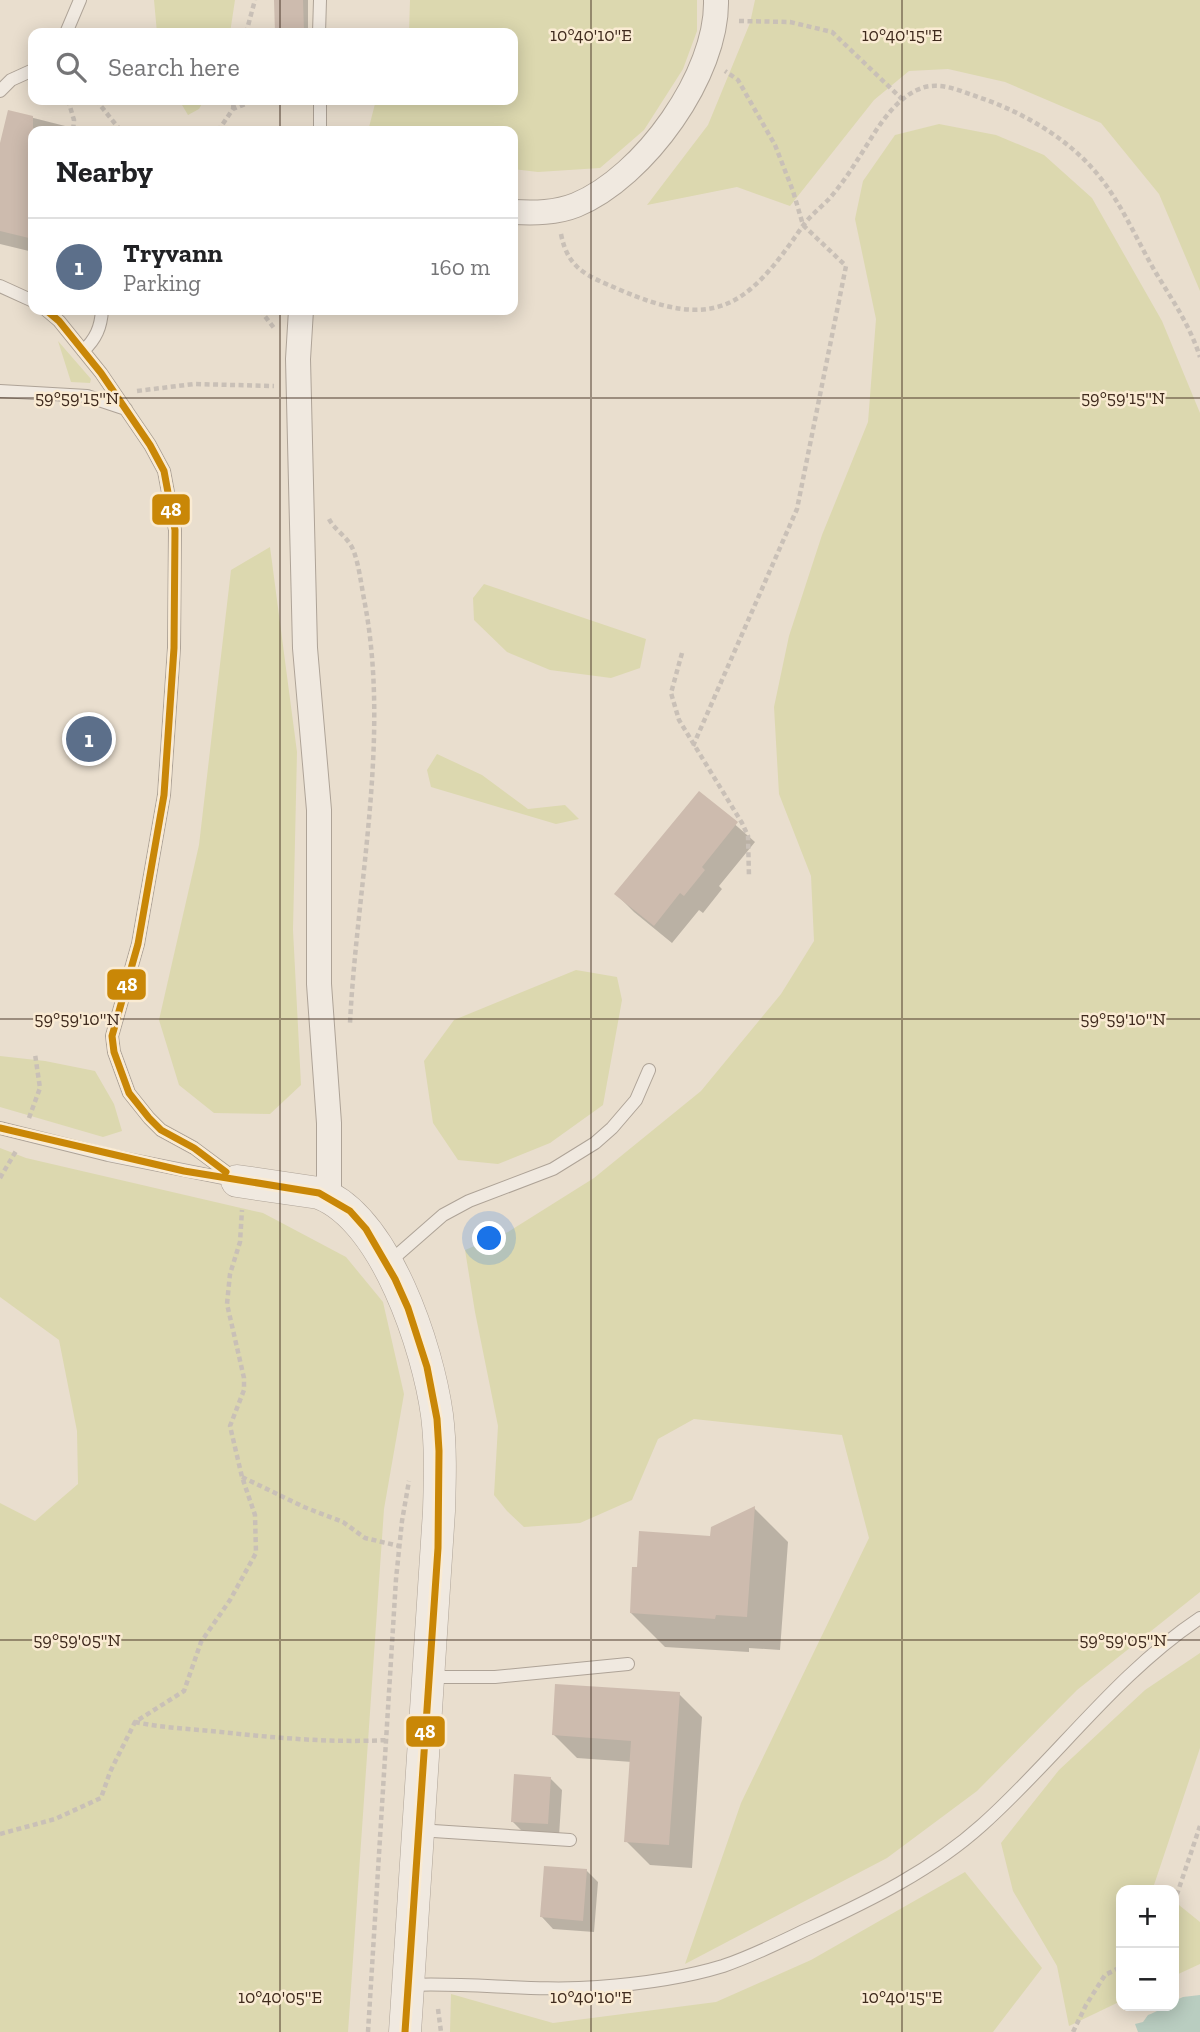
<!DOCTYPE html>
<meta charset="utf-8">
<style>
:root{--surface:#fff;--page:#f2f2f2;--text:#202124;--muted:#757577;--line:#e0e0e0;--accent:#7c3aed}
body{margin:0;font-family:"Zilla Slab",serif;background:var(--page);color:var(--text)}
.controls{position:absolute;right:21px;bottom:21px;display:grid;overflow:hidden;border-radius:14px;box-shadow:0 4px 18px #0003}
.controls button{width:63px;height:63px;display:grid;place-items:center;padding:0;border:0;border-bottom:2px solid var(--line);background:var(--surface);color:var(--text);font:35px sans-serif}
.you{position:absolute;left:490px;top:1239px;width:24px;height:24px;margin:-18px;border:5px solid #fff;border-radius:50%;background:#1a73e8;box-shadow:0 0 0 10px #1a73e833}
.badge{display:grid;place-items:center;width:46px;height:46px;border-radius:50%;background:var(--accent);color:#fff;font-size:23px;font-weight:700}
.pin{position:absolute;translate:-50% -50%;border:4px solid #fff;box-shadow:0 2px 7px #0006}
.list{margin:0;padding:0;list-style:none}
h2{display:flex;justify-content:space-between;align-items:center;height:91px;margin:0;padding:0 28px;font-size:30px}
h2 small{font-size:23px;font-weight:400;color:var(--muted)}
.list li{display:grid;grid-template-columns:46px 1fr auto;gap:21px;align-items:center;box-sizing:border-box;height:98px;padding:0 28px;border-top:2px solid var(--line)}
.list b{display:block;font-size:26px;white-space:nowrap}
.list p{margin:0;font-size:23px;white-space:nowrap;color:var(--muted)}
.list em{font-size:23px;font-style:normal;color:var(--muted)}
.icon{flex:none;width:38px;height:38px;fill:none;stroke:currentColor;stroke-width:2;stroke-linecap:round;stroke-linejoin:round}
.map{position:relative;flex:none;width:1200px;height:2032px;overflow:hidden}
.search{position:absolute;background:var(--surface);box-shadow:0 4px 18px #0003;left:28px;top:28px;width:490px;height:77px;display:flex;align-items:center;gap:18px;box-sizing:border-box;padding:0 24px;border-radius:14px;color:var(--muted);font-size:26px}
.panel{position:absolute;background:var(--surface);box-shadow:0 4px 18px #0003;left:28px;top:126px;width:490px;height:189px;border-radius:14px}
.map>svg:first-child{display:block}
.green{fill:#dcd8af}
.water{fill:#b9cdc0}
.shadow{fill:#0003}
.building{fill:#cdbbae}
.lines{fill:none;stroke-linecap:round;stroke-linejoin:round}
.service-casing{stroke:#aea397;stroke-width:14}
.minor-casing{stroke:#aea397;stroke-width:26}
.tertiary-casing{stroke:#aea397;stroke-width:33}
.path{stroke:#c9c0b7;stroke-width:4.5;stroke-dasharray:5 3.5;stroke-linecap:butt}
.service{stroke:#f0e9e0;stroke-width:12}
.minor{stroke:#f0e9e0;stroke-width:24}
.tertiary{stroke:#f0e9e0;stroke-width:32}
.bus-1-casing{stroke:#faebd3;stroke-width:12}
.bus-1{stroke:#c98707;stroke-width:7}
.ticks{fill:none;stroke:#3f2a1d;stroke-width:2;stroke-opacity:0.45}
.ticks-label{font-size:18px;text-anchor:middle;fill:#3f2a1d;stroke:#faebd3;stroke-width:5;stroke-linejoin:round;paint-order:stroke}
.line-badge{stroke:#faebd3;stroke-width:2.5}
.badge-label{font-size:19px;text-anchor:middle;font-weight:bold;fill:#fff}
</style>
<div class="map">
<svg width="1200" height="2032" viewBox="0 0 1200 2032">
<rect width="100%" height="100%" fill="#e9dece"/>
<path class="green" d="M154,0H235L230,33H157Z
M410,0H697V31L683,69L644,130L600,168L538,172L513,169V131H368L376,100H513V33H409Z
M755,0H1200V291L1159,194L1101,123L1005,82L948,69L909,71L874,100L790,206L737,187L647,205L708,125L750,23Z
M179,100H204L199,109L188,115Z
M939,124L996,135L1044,155L1092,198L1162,321L1200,413V1592L1077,1690L977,1791L887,1858L685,1964L741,1803L869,1538L842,1435L694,1419L658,1439L632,1500L580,1523L524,1527L507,1511L494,1495L498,1426L475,1312L465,1250L508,1232L594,1178L701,1091L781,994L814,941L811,876L779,794L774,707L789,636L822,535L868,422L876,319L855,219L863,181L895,135Z
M58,341L91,379L90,383L71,382Z
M270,547L297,752L293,930L301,1085L270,1114L214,1113L179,1085L159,1020L199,845L231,570Z
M484,584L646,639L640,668L611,678L550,670L507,652L474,620L473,598Z
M437,754L482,775L528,809L565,805L579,819L556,824L431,787L427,770Z
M576,970L617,977L622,1000L603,1105L550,1143L498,1164L458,1160L433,1123L424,1061L454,1020Z
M0,1056L45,1061L95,1071L114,1104L122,1131L103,1137L0,1107Z
M0,1148L26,1158L263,1213L346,1257L383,1302L404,1394L384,1509L348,2032H0V1503L35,1521L78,1484L77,1431L59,1340L0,1297Z
M1200,1653V1748L1154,1885L1160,1890H1121V2001L1069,2026L1057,1966L1013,1891L1001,1843L1059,1770L1145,1690Z
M965,1872L1042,1968L993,2032H450L451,1994L553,2023L716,2002L811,1960Z
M1174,1901L1200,1922V1964L1174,1976Z"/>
<path class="water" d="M1200,1995V2032H1138L1135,2024L1143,2022L1148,2015C1157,2012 1164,2006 1174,2006V2001L1183,1997Z"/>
<path class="shadow" d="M276,0H308V33H276Z
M10,112L69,127L73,131H33V252L0,244V151Z
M699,793L755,842L719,886L722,889L703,913L699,910L672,943L634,912L616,894Z
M754,1508L788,1542L780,1650L749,1648V1652L665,1647L631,1613L639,1569L712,1537Z
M679,1694L702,1717L692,1868L650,1865L626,1841L632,1762L577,1758L554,1735Z
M550,1778L562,1790L559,1836L524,1833L512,1821Z
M586,1870L598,1882L594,1932L553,1929L542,1917Z"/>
<path class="building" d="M274,0H303L304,33H275Z
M8,110L33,116V239L0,231V143Z
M699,791L738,822L702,867L705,870L684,896L680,893L654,926L614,894Z
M755,1506L747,1617L716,1615L715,1619L630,1613L632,1567H637L639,1531L710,1536L711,1527Z
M555,1684L680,1692L669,1845L624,1842L631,1741L552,1735Z
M514,1774L551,1777L548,1824L511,1822Z
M544,1866L587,1869L583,1921L540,1917Z"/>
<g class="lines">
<g class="service-casing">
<path id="service" d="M66,33L80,0
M319,33L320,0
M0,91L11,80L33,70
M320,100V131
M0,286L33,301
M46,310L59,321L101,373L150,445L164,471L175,530L174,648L164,795L138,944L112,1036L114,1052L129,1093L149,1118L161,1130L194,1148L237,1180
M83,351C96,339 101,327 102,310
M0,391L87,396L126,409
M0,1128L108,1155L233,1180
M387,1264L443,1215L469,1201L553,1169L595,1143L612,1128L636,1100L649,1070
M429,1677H495L628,1664
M418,1830L570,1840
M408,1985C472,1982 535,1992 598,1987C639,1984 684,1978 723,1966C753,1956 782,1941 810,1928C871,1900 932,1870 982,1825C1056,1759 1117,1673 1200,1618"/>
</g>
<g class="minor-casing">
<path id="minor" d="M513,212C535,213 556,213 576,205C644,177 718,74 716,0
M301,310L298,359L305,648L319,810V984L329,1123V1197"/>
</g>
<g class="tertiary-casing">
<path id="tertiary" d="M237,1181L319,1193C386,1218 428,1349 437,1415C441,1447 440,1479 439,1511L405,2032"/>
</g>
<path class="path" d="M739,21L790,22L832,32L902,99
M246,33L255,0
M68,100L74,120L73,131
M96,100L121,131
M233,109L234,100
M218,131L233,109L255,100
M561,234C568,270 588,276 618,289C714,331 746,309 802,227C809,217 819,209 828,200C838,189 848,175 856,162C873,137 888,104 917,90C937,80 958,90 978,97C1020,111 1064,136 1093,169C1120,199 1136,239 1156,273C1173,301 1190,326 1200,357
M260,310L274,328
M137,391L194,384L274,386
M329,519C335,531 349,537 354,552C359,566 361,583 364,599C391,736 357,884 350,1023
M682,653L671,693L679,720L742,823L748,836L749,877
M693,746L797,509L846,266L803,225L793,191L775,145L738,80L725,71
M29,1118L40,1088L35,1054
M0,1178L16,1151
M242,1477L304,1507L343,1522L365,1538L399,1546
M135,1722C163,1728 192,1729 221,1732C276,1738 332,1743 388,1740
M0,1834L55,1819L101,1798L110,1772L135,1722L184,1691L201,1642L230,1600L256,1553L255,1515L242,1477L230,1426L244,1390V1378L227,1304L230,1274L240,1242L242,1210
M1174,1903L1200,1826
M438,2009L441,2032
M368,2032L396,1579L402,1521L409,1481
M1073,2032L1086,2005L1105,1975L1121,1967"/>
<use href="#service" class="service"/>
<use href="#minor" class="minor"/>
<use href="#tertiary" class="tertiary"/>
<g class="bus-1-casing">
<path id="bus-1" d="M46,310L59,321L101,373L150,445L164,471L175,530L174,648L164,795L138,944L112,1036L114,1052L129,1093L149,1118L161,1130L194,1148L226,1172
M0,1128L184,1171L319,1193L350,1211L366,1229L395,1279L408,1308L427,1367L437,1419L439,1451L438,1548L405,2032"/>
</g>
<use href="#bus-1" class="bus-1"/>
</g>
<path class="ticks" d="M280,0V33M591,0V2032M902,0V2032M280,100V131M280,310V2032M0,398H1200M0,1019H1200M0,1640H1200"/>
<g class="ticks-label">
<text x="591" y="41">10°40'10"E</text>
<text x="902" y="41">10°40'15"E</text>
<text x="77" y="404">59°59'15"N</text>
<text x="1123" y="404">59°59'15"N</text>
<text x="77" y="1025">59°59'10"N</text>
<text x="1123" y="1025">59°59'10"N</text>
<text x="77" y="1646">59°59'05"N</text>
<text x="1123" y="1646">59°59'05"N</text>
<text x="280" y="2003">10°40'05"E</text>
<text x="591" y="2003">10°40'10"E</text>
<text x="902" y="2003">10°40'15"E</text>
</g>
<g class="line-badge">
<rect x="151" y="493" width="40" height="33" rx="7" fill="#c98707"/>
<rect x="106" y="968" width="41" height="33" rx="7" fill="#c98707"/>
<rect x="405" y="1715" width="41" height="33" rx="7" fill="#c98707"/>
</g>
<g class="badge-label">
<text x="171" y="516">48</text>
<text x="127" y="991">48</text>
<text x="425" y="1738">48</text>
</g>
</svg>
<div class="controls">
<button>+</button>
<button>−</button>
</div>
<div class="you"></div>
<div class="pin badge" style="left:89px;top:739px;background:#5c6f8a">1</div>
<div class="search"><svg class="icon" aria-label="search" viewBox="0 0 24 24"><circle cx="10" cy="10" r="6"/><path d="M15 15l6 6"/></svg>Search here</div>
<section class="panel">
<h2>Nearby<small></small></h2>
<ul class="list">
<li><span class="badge" style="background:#5c6f8a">1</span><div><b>Tryvann</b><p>Parking</p></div><em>160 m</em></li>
</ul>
</section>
</div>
